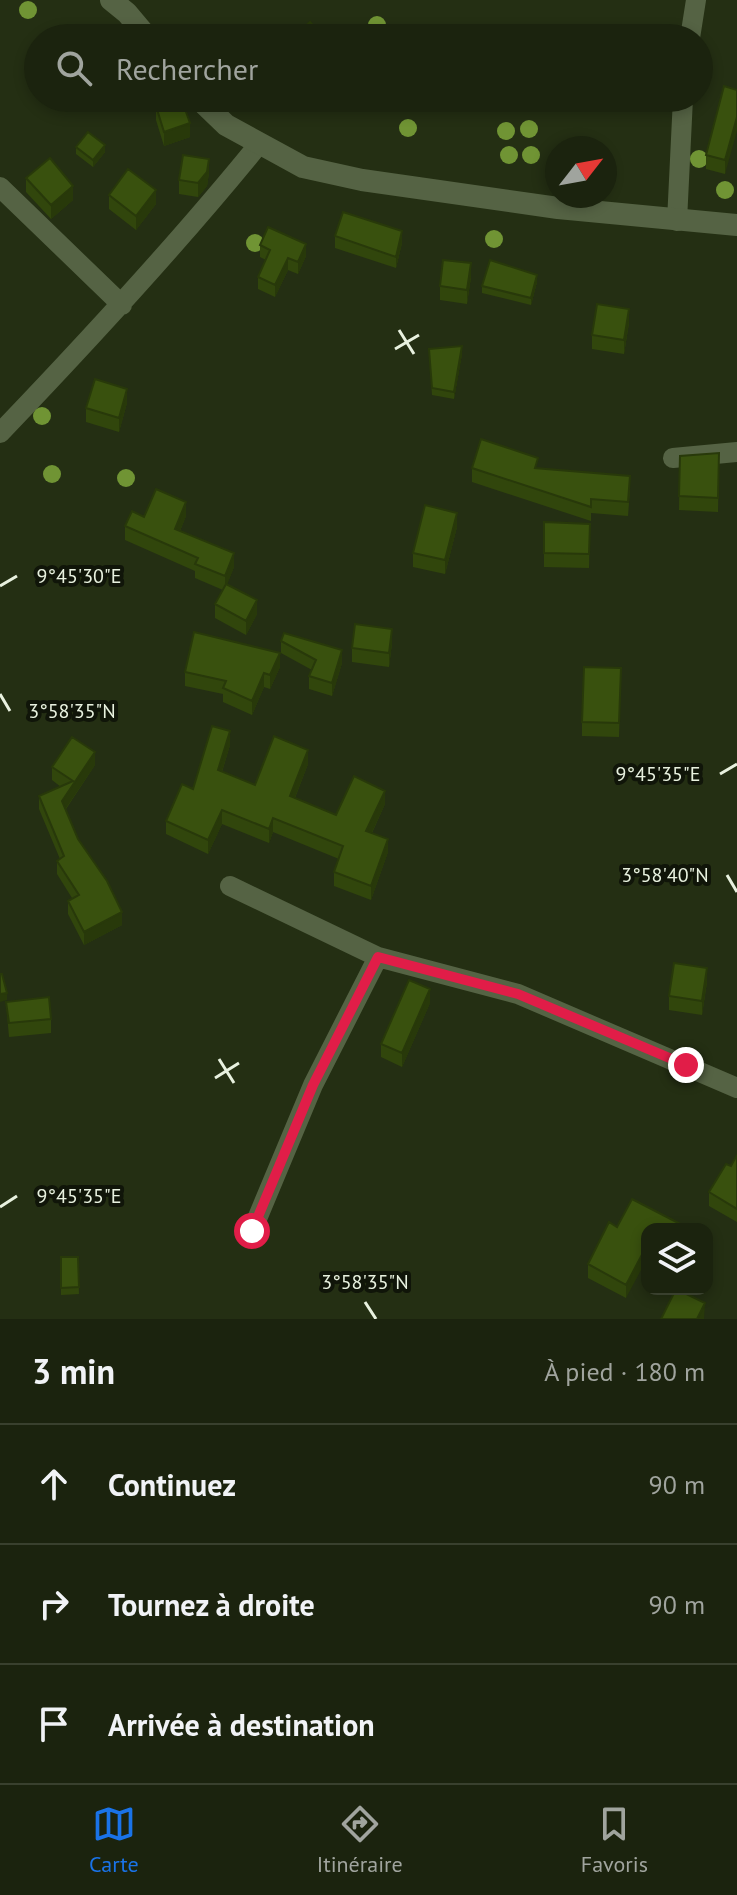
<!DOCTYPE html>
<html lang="fr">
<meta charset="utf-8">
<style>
:root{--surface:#1b230e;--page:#282f1c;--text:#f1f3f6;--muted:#a0a49e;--line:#39402e;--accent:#1a73e8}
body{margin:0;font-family:"PT Sans",sans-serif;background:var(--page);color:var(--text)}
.controls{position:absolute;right:24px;bottom:24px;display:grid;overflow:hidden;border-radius:16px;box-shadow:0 4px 12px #0003}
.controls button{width:72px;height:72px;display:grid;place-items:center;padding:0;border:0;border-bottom:2px solid var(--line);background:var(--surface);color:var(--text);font:40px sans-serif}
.compass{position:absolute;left:545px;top:136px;width:72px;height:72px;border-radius:50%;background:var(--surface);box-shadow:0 4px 12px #0003;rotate:59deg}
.stop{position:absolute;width:24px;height:24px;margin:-18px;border:6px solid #e11d48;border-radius:50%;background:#fff}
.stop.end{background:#e11d48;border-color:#fff;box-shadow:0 2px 8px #0008}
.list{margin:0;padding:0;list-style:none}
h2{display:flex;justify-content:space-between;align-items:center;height:104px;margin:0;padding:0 32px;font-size:34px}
h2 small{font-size:26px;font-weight:400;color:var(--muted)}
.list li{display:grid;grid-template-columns:52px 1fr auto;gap:24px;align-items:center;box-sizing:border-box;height:120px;padding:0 32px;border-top:2px solid var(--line)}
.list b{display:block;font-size:30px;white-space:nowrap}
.list em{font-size:26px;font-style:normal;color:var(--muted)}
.icon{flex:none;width:44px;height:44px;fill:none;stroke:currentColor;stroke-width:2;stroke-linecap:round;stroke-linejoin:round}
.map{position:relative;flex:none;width:737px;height:1319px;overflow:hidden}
.search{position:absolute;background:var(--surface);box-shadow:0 4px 12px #0003;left:24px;right:24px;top:24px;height:88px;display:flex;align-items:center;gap:20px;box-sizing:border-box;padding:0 28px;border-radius:44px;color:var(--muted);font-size:30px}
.sheet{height:464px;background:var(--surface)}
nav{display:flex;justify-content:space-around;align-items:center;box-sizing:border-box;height:112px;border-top:2px solid var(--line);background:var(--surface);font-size:22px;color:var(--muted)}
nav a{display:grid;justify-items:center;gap:4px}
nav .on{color:var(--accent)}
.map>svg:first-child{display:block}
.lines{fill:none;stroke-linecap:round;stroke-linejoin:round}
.minor{stroke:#556344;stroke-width:20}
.secondary{stroke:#556344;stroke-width:22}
.tree{fill:#709434}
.wall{fill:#31460c}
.shaded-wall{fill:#28390a}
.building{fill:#39510e;stroke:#28390a;stroke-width:2}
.route{stroke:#e11d48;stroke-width:10}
.ticks{fill:none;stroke:#e8f1df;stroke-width:3}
.ticks-label{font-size:20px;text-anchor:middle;fill:#e8f1df;stroke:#101509;stroke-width:8;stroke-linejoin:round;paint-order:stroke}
</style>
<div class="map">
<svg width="737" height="1319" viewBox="0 0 737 1319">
<rect width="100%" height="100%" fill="#242f13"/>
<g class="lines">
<path class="minor" d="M690,38L696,0
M0,187L122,305
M677,221L683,98
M0,433C90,339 177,245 259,144
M673,458L737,452
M230,886L378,957L518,994L737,1088
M252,1231L313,1085L378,957"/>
<path class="secondary" d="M111,0L127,13L148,38
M198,98L226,125L303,167L362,180L558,208L737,225"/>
</g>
<g class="tree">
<circle cx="28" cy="10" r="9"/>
<circle cx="377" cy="25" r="9"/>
<circle cx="408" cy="128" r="9"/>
<circle cx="529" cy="129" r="9"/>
<circle cx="506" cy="131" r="9"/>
<circle cx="509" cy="155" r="9"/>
<circle cx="531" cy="155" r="9"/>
<circle cx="699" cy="159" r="9"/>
<circle cx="725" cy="190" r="9"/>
<circle cx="494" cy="239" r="9"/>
<circle cx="255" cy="243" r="9"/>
<circle cx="42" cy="416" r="9"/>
<circle cx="52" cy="474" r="9"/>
<circle cx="126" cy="478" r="9"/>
</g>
<path class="wall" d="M737,90L725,174L706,169V155Z
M156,106L190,137L164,146L156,120Z
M76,147L105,152L93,167L76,154Z
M209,173L207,186L198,197L179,194V180Z
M26,178L73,200L51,219L26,192Z
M109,195L156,204L136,230L109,209Z
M335,236L402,243L396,268L335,248Z
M260,245L306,256L298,274L288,270L275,297L258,289V277L266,260L260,257Z
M471,277L467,304L440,300V286Z
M537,282L531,305L482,293V286Z
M629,323L624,354L592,349V335Z
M429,349L462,354L454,399L432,395Z
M127,403L119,432L86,422V408Z
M719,453L718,512L679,510L680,456Z
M472,468L538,469L630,490L628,516L591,513V521L472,482Z
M186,516L180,531L234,567L227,584L257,614L246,635L215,618V604L223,590L195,578V571L125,540V526L144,517Z
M544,522L590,524L589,568L544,567Z
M457,527L445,574L413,567V553Z
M281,641L342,663L332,696L309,689V676L312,670L281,653Z
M392,643L389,667L352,662V648Z
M280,667L270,689L264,687L252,715L223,702V694L185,686V672Z
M621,668L619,737L582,736V722Z
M230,745L222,772L255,785L308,764L295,798L336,815L385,804L372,833L388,852L371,900L334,886V872L339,859L273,832L269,843L222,824L208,854L166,834V821Z
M95,765L66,809L78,839L122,925L84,945L68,914V901L72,898L57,874V861L60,859L39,809V796L61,787L52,780V767Z
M707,982L702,1015L669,1010V996Z
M6,1002L51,1019V1033L9,1037Z
M430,1003L402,1067L381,1057V1044Z
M737,1155V1222L709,1206V1192L731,1166Z
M617,1227L647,1229L626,1298L588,1278V1264Z
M61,1257H78L79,1294L61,1295Z"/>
<path class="shaded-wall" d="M737,117V131L725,174V160Z
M190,123V137L164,146V132Z
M105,145V152L93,167V160Z
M209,159V173L207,186L198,197V183Z
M73,186V200L51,219V205Z
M156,190V204L136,230V216Z
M402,231V243L396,268V257Z
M306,244V256L298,274V262Z
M288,258V270L275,297V285Z
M471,263V277L467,304V290Z
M537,275V282L531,305V298Z
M629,309V323L624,354V340Z
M462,346V354L454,399V392Z
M127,389V403L119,432V418Z
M186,502V516L175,543V529Z
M457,513V527L445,574V560Z
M234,553V567L225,590V576Z
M257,600V614L246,635V621Z
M392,629V643L389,667V653Z
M342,650V663L332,696V683Z
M280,653V667L270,689V675Z
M264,673V687L252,715V701Z
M230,731V745L218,784V770Z
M308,750V764L290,810V796Z
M95,752V765L62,814V801Z
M385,791V804L366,845V831Z
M222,810V824L208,854V840Z
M273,818V832L269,843V829Z
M388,839V852L371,900V886Z
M122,912V925L84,945V932Z
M707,968V982L702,1015V1001Z
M430,989V1003L402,1067V1053Z
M7,993V1000L0,1002V994Z
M712,1241V1255L707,1266V1252Z
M647,1245V1259L626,1298V1285Z
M705,1303L704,1319H697Z"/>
<path class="building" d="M310,22L321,35L318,38H300L297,34Z
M724,86L737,90V117L725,160L706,155Z
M181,98L190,123L164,132L156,106Z
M88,132L105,145L93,160L76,147Z
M183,155L209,159L207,172L198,183L179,180Z
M50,158L73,186L51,205L26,178Z
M128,169L156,190L136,216L109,195Z
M343,212L402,231L396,257L335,236Z
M268,227L306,244L298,262L288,258L275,285L258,277L270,250L260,245Z
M443,260L471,263L467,290L440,286Z
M490,260L537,275L531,298L482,286Z
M597,304L629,309L624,340L592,335Z
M462,346L454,392L432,388L429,349Z
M95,379L127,389L119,418L86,408Z
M481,439L538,458L535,468L630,476L628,502L591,499V507L472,468Z
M719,453L718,498L679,496L680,456Z
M156,489L186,502L175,529L234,553L225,576L195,564L198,558L125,526L132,511L144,517Z
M425,505L457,513L445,560L413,553Z
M544,522L590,524L589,554L544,553Z
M226,584L257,600L246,621L215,604Z
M355,624L392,629L389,653L352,648Z
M194,632L280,653L270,675L264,673L252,701L223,688L226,681L185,672Z
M284,633L342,650L332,683L309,676L316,660L281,641Z
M584,667L621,668L619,723L582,722Z
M212,726L230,731L218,770L255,785L274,736L308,750L290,796L336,815L354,776L385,791L366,831L388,839L371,886L334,872L343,846L273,818L269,829L222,810L208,840L166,821L182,784L193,789Z
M72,737L95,752L62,801L78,839L107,881L122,912L84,932L68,901L79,895L57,861L64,856L39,796L73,781L52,767Z
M674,963L707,968L702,1001L669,996Z
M0,974H2L7,993L0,994Z
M409,980L430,989L402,1053L381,1044Z
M49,997L51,1019L9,1023L6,1002Z
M737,1155V1209L709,1192L726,1164L731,1166Z
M632,1199L690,1229H647V1245L626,1285L588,1264L609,1222L617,1227Z
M707,1238L712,1241L707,1252Z
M61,1257H78L79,1287L61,1288Z
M676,1289L705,1303L697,1319H661Z"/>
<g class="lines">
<path class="route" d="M252,1231L313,1085L378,957L518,994L686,1065"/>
</g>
<path class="ticks" d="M399,330L414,354M395,349L419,335M0,586L17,576M0,694L10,711M720,774L737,764M727,875L737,892M219,1059L234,1083M215,1078L239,1063M0,1207L17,1196M365,1302L376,1319"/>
<g class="ticks-label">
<text x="79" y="583">9°45'30"E</text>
<text x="72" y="718">3°58'35"N</text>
<text x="658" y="781">9°45'35"E</text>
<text x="665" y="882">3°58'40"N</text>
<text x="79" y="1203">9°45'35"E</text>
<text x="365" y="1289">3°58'35"N</text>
</g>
</svg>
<div class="controls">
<button><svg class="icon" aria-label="layers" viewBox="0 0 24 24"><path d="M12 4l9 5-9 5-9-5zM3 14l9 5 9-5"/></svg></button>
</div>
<svg class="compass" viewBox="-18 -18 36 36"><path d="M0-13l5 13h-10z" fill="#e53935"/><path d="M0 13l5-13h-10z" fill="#a0a49e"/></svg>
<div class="stop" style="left:252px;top:1231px"></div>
<div class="stop end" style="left:686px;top:1065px"></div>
<div class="search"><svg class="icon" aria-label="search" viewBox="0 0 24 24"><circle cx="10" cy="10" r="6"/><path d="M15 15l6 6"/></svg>Rechercher</div>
</div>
<section class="sheet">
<h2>3 min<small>À pied · 180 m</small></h2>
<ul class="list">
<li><svg class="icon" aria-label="ahead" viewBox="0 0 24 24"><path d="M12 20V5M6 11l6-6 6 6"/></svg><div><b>Continuez</b></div><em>90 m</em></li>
<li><svg class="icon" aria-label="right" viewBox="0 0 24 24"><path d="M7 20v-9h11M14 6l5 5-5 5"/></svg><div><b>Tournez à droite</b></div><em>90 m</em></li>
<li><svg class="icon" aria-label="arrive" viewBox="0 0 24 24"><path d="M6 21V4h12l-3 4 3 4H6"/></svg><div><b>Arrivée à destination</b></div></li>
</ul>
</section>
<nav>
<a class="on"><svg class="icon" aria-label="map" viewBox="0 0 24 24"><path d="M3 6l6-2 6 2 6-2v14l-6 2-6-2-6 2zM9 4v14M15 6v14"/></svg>Carte</a>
<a><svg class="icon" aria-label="directions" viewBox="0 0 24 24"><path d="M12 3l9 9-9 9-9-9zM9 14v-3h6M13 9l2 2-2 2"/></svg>Itinéraire</a>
<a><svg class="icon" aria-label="saved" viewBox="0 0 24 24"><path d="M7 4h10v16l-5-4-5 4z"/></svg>Favoris</a>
</nav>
